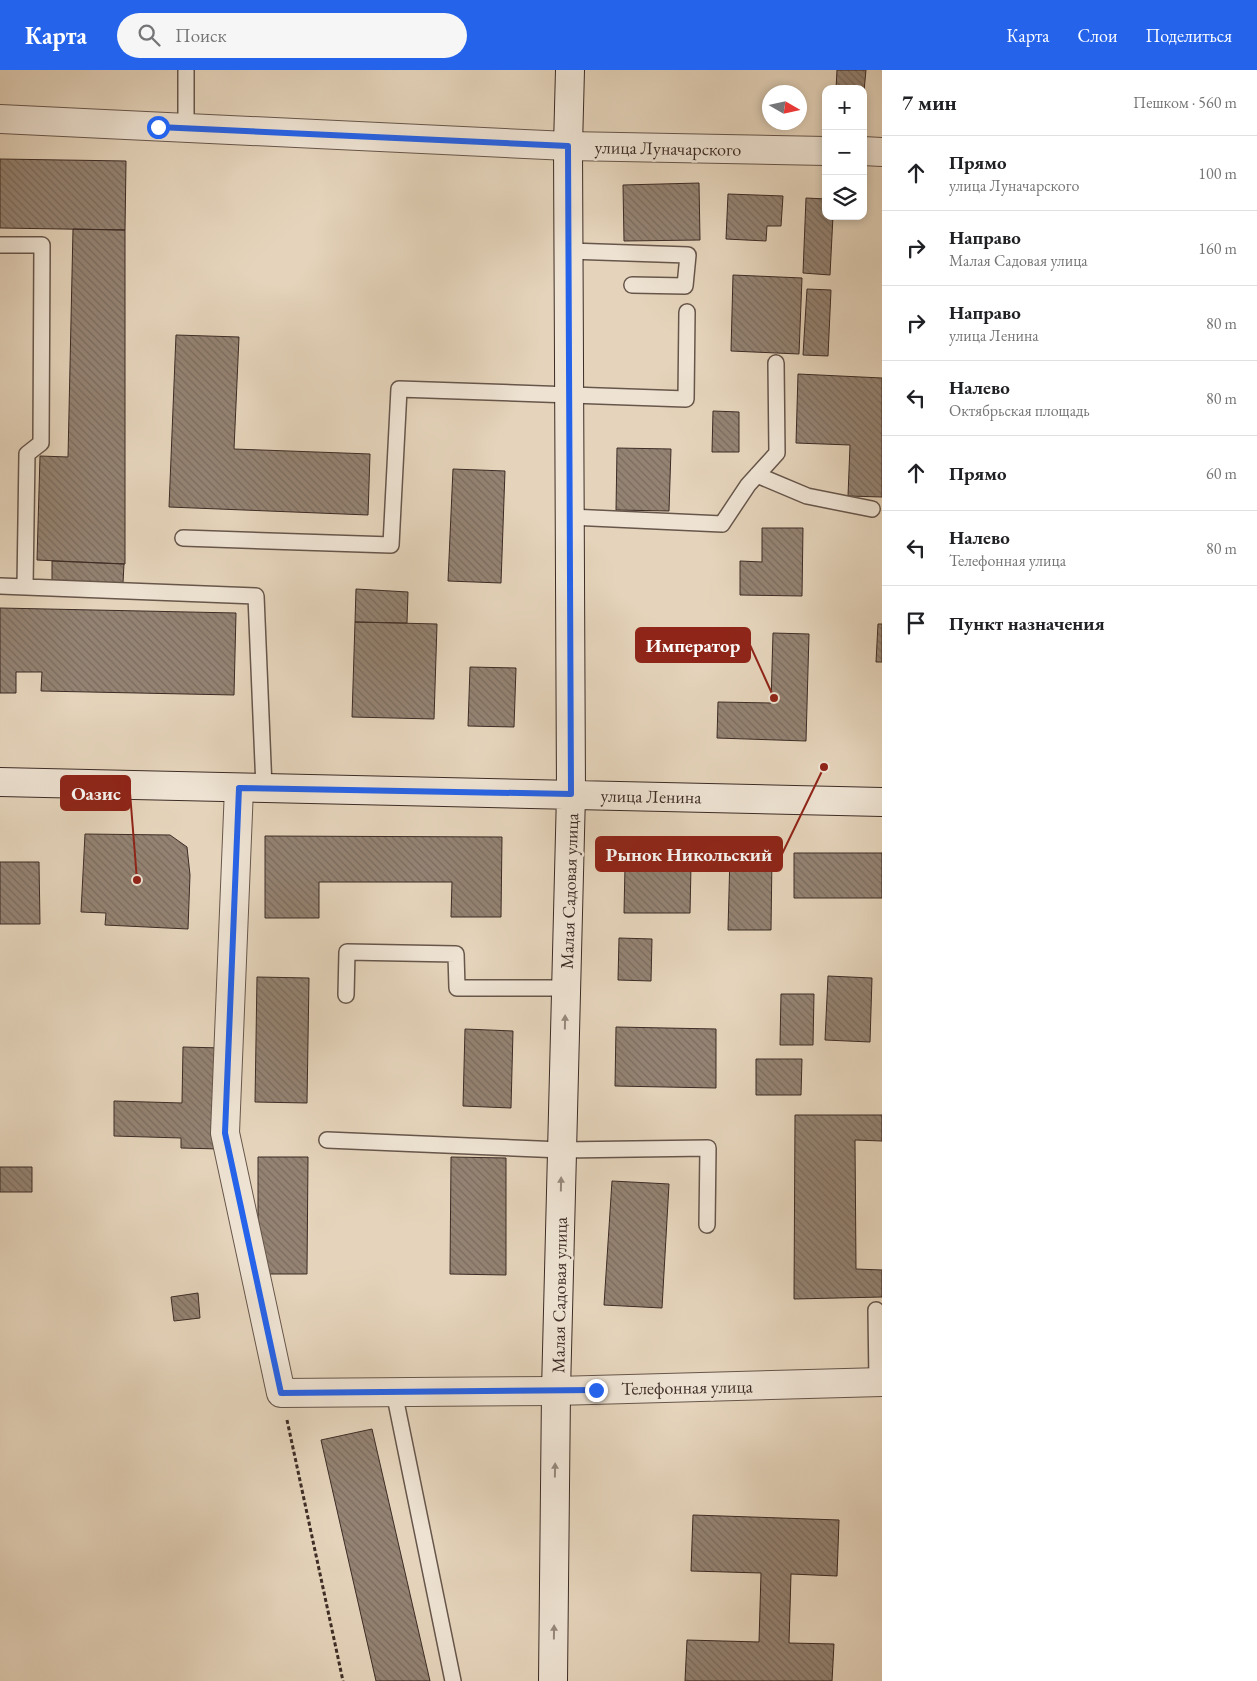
<!DOCTYPE html>
<html lang="ru">
<meta charset="utf-8">
<style>
:root{--surface:#fff;--page:#f6f6f6;--text:#202124;--muted:#757577;--line:#e0e0e0;--accent:#2563eb}
body{margin:0;font-family:"EB Garamond",serif;background:var(--page);color:var(--text)}
.controls{position:absolute;right:15px;top:15px;display:grid;overflow:hidden;border-radius:10px;box-shadow:0 2px 8px #0003}
.controls button{width:45px;height:45px;display:grid;place-items:center;padding:0;border:0;border-bottom:1px solid var(--line);background:var(--surface);color:var(--text);font:25px sans-serif}
.compass{position:absolute;left:762px;top:15px;width:45px;height:45px;border-radius:50%;background:var(--surface);box-shadow:0 2px 8px #0003;rotate:99deg}
.stop{position:absolute;width:15px;height:15px;margin:-11px;border:4px solid #2563eb;border-radius:50%;background:#fff}
.stop.end{background:#2563eb;border-color:#fff;box-shadow:0 1px 5px #0008}
.list{margin:0;padding:0;list-style:none}
h2{display:flex;justify-content:space-between;align-items:center;height:65px;margin:0;padding:0 20px;font-size:21px}
h2 small{font-size:16px;font-weight:400;color:var(--muted)}
.list li{display:grid;grid-template-columns:32px 1fr auto;gap:15px;align-items:center;box-sizing:border-box;height:75px;padding:0 20px;border-top:1px solid var(--line)}
.list b{display:block;font-size:19px;white-space:nowrap}
.list p{margin:0;font-size:16px;white-space:nowrap;color:var(--muted)}
.list em{font-size:16px;font-style:normal;color:var(--muted)}
.icon{flex:none;width:28px;height:28px;fill:none;stroke:currentColor;stroke-width:2;stroke-linecap:round;stroke-linejoin:round}
.map{position:relative;flex:none;width:882px;height:1611px;overflow:hidden}
header{display:flex;align-items:center;gap:30px;box-sizing:border-box;height:70px;padding:0 25px;background:var(--accent);color:#fff}
header strong{font-size:24px}
nav{display:flex;gap:28px;margin-inline-start:auto;font-size:18px}
.search{width:350px;height:45px;background:var(--page);display:flex;align-items:center;gap:12px;box-sizing:border-box;padding:0 18px;border-radius:28px;color:var(--muted);font-size:19px}
main{display:flex}
aside{flex:1;background:var(--surface)}
.map>svg:first-child{display:block}
.building{fill:url(#building-back-hatch);stroke:#3d2c26}
.lines{fill:none;stroke-linecap:round;stroke-linejoin:round}
.lane-casing{stroke:#67564b;stroke-width:18}
.street-casing{stroke:#67564b;stroke-width:30}
.secondary-casing{stroke:#3d2c26;stroke-width:30}
.path{stroke:#3d2c26;stroke-width:3;stroke-dasharray:4 2.5;stroke-linecap:butt}
.lane{stroke:#eee3d3;stroke-width:15}
.street{stroke:#eee3d3;stroke-width:28}
.secondary{stroke:#eee3d3;stroke-width:28}
.oneway{fill:#96887c}
.route{stroke:#2563eb;stroke-width:6}
.labels{text-anchor:middle;dominant-baseline:central;stroke-width:5;stroke-linejoin:round;paint-order:stroke}
.street-label{font-size:18px;fill:#3d2c26;stroke:#eee3d3}
.leader{fill:none;stroke:#8f2418;stroke-width:2}
.callout-dot{fill:#8f2418;stroke:#eee3d3;stroke-width:2}
.callout{fill:#8f2418;stroke:#8f2418;stroke-width:2}
.callout-label{font-size:19px;text-anchor:middle;font-weight:bold;fill:#fff}
</style>
<header>
<strong>Карта</strong>
<div class="search"><svg class="icon" aria-label="search" viewBox="0 0 24 24"><circle cx="10" cy="10" r="6"/><path d="M15 15l6 6"/></svg>Поиск</div>
<nav><a>Карта</a><a>Слои</a><a>Поделиться</a></nav>
</header>
<main>
<div class="map">
<svg width="882" height="1611" viewBox="0 0 882 1611">
<defs>
<pattern id="building-back-hatch" width="6" height="6" patternUnits="userSpaceOnUse" patternTransform="scale(1.25)"><rect width="6" height="6" fill="#948373"/><path d="M-1 5l2 2M0 0l6 6M5-1l2 2" fill="none" stroke="#7a6b5e"/></pattern>
</defs>
<rect width="100%" height="100%" fill="#e5d4bb"/>
<filter id="stains"><feTurbulence type="fractalNoise" baseFrequency=".004" numOctaves="4"/><feColorMatrix values="0 0 0 0 .2 0 0 0 0 .09 0 0 0 0 .02 0 0 0 .5 -.17"/></filter>
<radialGradient id="worn" r=".72"><stop offset=".6" stop-color="#630" stop-opacity="0"/><stop offset="1" stop-color="#630" stop-opacity=".3"/></radialGradient>
<path class="building" d="M837,0H866L863,32V19H836Z
M0,89L126,91L125,160L0,158Z
M699,113L700,170L624,171L623,115Z
M728,124L783,126L781,156H767L766,171L726,169Z
M806,128L826,129V146H833L830,205L803,203Z
M73,159L125,160V494L37,490L40,386L68,387Z
M733,205L802,208L799,284L731,281Z
M807,219L831,220L828,286L803,285Z
M176,265L239,267L234,379L370,384L368,445L169,437Z
M798,304L882,308V427L848,426L850,375L796,373Z
M713,341L739,342V382H712Z
M617,378L671,379L669,441L616,440Z
M453,399L505,401L501,513L448,511Z
M762,458H803L802,526L740,525V491L762,492Z
M52,491L124,494L123,513L52,511Z
M356,519L408,522L407,553L355,552Z
M0,538L236,543L234,625L41,621L42,602H16V623H0Z
M355,552L437,554L434,649L352,647Z
M878,554H882V592H876Z
M773,563L809,564L806,671L717,668L718,632L771,633Z
M470,597L516,598L514,657L468,656Z
M85,764L170,765L187,777L190,805L188,859L105,855L106,843L81,842Z
M265,766L502,767L501,847H451L452,812H319V848H265Z
M794,783H882V828H794Z
M730,784L772,785L771,860H728Z
M0,792H39L40,854H0Z
M625,796H691L690,843H624Z
M619,868L652,869L651,911L618,910Z
M828,906L872,908L870,972L825,970Z
M257,907L309,908L307,1033L255,1032Z
M781,924H814L813,975H780Z
M616,957L716,959V1018L615,1016Z
M465,959L513,961L511,1038L463,1036Z
M183,977L222,978L220,1079L181,1078V1068L114,1066V1031L182,1033Z
M756,989H802L801,1025H756Z
M795,1045H882V1071L855,1070L856,1199L882,1200V1227L794,1229Z
M258,1087H308L307,1204H258Z
M451,1087L506,1088V1205L450,1204Z
M0,1097H32V1122H0Z
M612,1111L669,1114L662,1238L604,1235Z
M198,1223L200,1248L174,1251L171,1227Z
M372,1359L430,1611H376L321,1370Z
M693,1445L839,1450L837,1506L791,1504L789,1573L834,1574L832,1611H685L687,1570L759,1572L761,1503L691,1501Z"/>
<g class="lines">
<g class="lane-casing">
<path id="lane" d="M186,58V0
M0,175H42L41,373L27,384L25,517
M569,181L688,185L685,216L632,215
M757,405L807,426L872,439
M570,447L722,454L748,415L777,383L776,293
M183,468L391,475L399,319C495,323 590,325 686,329L687,242
M0,516L256,526L264,718
M346,925L347,882L456,884L457,918H566
M327,1070L562,1080L708,1078L707,1155
M876,1240L877,1312
M394,1322L453,1611"/>
</g>
<g class="street-casing">
<path id="street" d="M0,49L568,76L826,81
M863,81L882,82
M239,718L225,1063L281,1323L556,1321L882,1312"/>
</g>
<g class="secondary-casing">
<path id="secondary" d="M0,712L882,732
M553,1611L556,1321L571,724L568,76L570,0"/>
</g>
<path class="path" d="M287,1350L343,1611"/>
<use href="#lane" class="lane"/>
<use href="#street" class="street"/>
<use href="#secondary" class="secondary"/>
</g>
<defs><path id="oneway-solid" d="M-6-.8H1V-3.2L6.5 0L1 3.2V.8H-6Z" transform="scale(1.25)"/></defs>
<g class="oneway">
<use href="#oneway-solid" transform="translate(565 952) rotate(-89)"/>
<use href="#oneway-solid" transform="translate(561 1114) rotate(-89)"/>
<use href="#oneway-solid" transform="translate(555 1400) rotate(-89)"/>
<use href="#oneway-solid" transform="translate(554 1562) rotate(-89)"/>
</g>
<g class="lines">
<path class="route" d="M158,57L568,76L571,724L239,718L225,1063L281,1323L596,1320"/>
</g>
<g class="labels">
<g class="street-label">
<text transform="translate(668 78) rotate(1)">улица Луначарского</text>
<text transform="translate(651 726) rotate(1)">улица Ленина</text>
<text transform="translate(569 821) rotate(-88)">Малая Садовая улица</text>
<text transform="translate(559 1225) rotate(-89)">Малая Садовая улица</text>
<text transform="translate(687 1317) rotate(-1)">Телефонная улица</text>
</g>
</g>
<path class="leader" d="M774 628L750 575M137 810L130 723M824 697L782 784"/>
<g class="callout-dot">
<circle cx="774" cy="628" r="5"/>
<circle cx="137" cy="810" r="5"/>
<circle cx="824" cy="697" r="5"/>
</g>
<g class="callout">
<rect x="636" y="558" width="114" height="34" rx="5"/>
<rect x="61" y="706" width="69" height="34" rx="5"/>
<rect x="596" y="767" width="186" height="34" rx="5"/>
</g>
<g class="callout-label">
<text x="693" y="582">Император</text>
<text x="96" y="730">Оазис</text>
<text x="689" y="791">Рынок Никольский</text>
</g>
<rect width="100%" height="100%" filter="url(#stains)"/>
<rect width="100%" height="100%" fill="url(#worn)"/>
</svg>
<div class="controls">
<button>+</button>
<button>−</button>
<button><svg class="icon" aria-label="layers" viewBox="0 0 24 24"><path d="M12 4l9 5-9 5-9-5zM3 14l9 5 9-5"/></svg></button>
</div>
<svg class="compass" viewBox="-18 -18 36 36"><path d="M0-13l5 13h-10z" fill="#e53935"/><path d="M0 13l5-13h-10z" fill="#757577"/></svg>
<div class="stop" style="left:158px;top:57px"></div>
<div class="stop end" style="left:596px;top:1320px"></div>
</div>
<aside>
<h2>7 мин<small>Пешком · 560 m</small></h2>
<ul class="list">
<li><svg class="icon" aria-label="ahead" viewBox="0 0 24 24"><path d="M12 20V5M6 11l6-6 6 6"/></svg><div><b>Прямо</b><p>улица Луначарского</p></div><em>100 m</em></li>
<li><svg class="icon" aria-label="right" viewBox="0 0 24 24"><path d="M7 20v-9h11M14 6l5 5-5 5"/></svg><div><b>Направо</b><p>Малая Садовая улица</p></div><em>160 m</em></li>
<li><svg class="icon" aria-label="right" viewBox="0 0 24 24"><path d="M7 20v-9h11M14 6l5 5-5 5"/></svg><div><b>Направо</b><p>улица Ленина</p></div><em>80 m</em></li>
<li><svg class="icon" aria-label="left" viewBox="0 0 24 24"><path d="M17 20v-9H6M10 6l-5 5 5 5"/></svg><div><b>Налево</b><p>Октябрьская площадь</p></div><em>80 m</em></li>
<li><svg class="icon" aria-label="ahead" viewBox="0 0 24 24"><path d="M12 20V5M6 11l6-6 6 6"/></svg><div><b>Прямо</b></div><em>60 m</em></li>
<li><svg class="icon" aria-label="left" viewBox="0 0 24 24"><path d="M17 20v-9H6M10 6l-5 5 5 5"/></svg><div><b>Налево</b><p>Телефонная улица</p></div><em>80 m</em></li>
<li><svg class="icon" aria-label="arrive" viewBox="0 0 24 24"><path d="M6 21V4h12l-3 4 3 4H6"/></svg><div><b>Пункт назначения</b></div></li>
</ul>
</aside>
</main>
